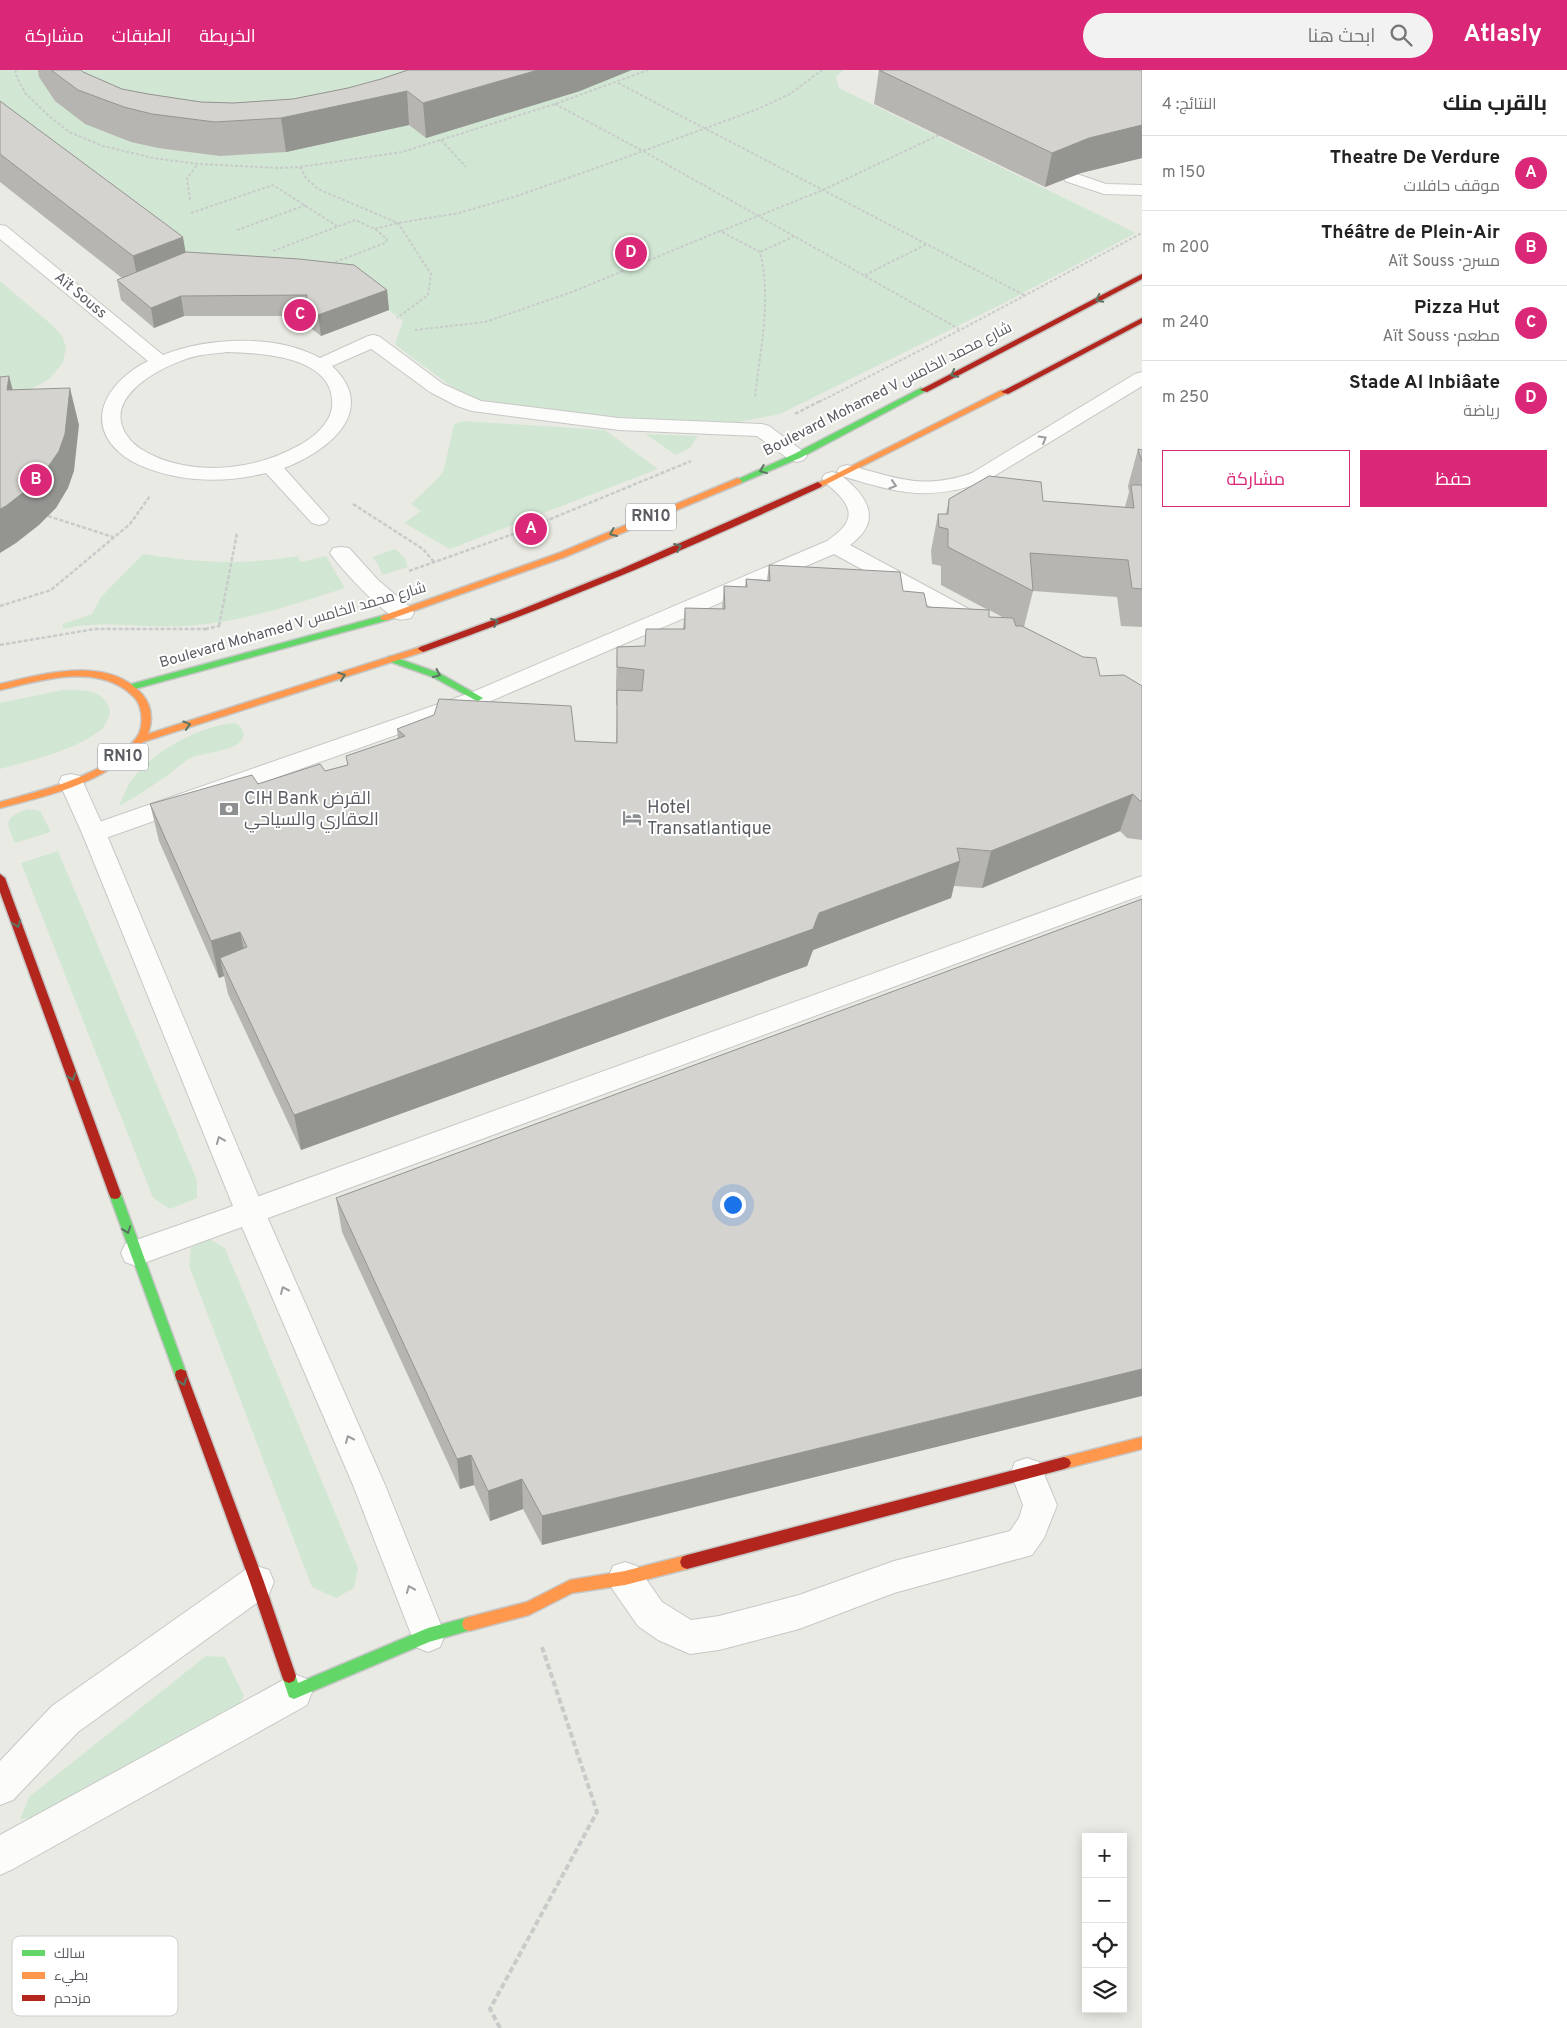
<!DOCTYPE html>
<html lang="ar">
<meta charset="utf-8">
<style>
:root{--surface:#fff;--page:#f2f2f2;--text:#222;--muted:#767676;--line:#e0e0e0;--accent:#db2777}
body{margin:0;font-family:Overpass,Cairo,sans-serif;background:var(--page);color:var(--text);direction:rtl}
.controls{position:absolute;right:15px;bottom:15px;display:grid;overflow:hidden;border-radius:0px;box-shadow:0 2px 12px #0003}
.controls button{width:45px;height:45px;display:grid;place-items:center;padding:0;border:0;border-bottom:1px solid var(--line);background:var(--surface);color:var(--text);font:25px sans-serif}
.you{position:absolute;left:732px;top:1134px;width:18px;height:18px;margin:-12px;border:4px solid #fff;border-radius:50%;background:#1a73e8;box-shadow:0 0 0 8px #1a73e833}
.badge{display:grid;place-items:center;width:32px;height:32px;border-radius:50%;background:var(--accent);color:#fff;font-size:16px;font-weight:700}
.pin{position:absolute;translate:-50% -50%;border:2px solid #fff;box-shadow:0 1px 5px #0006}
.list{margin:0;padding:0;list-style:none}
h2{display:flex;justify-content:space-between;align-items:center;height:65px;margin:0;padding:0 20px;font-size:21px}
h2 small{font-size:16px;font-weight:400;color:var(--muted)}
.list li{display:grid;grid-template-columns:32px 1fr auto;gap:15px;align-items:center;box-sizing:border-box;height:75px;padding:0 20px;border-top:1px solid var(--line)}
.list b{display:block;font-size:19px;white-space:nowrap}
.list p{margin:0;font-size:16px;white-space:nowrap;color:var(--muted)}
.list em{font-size:16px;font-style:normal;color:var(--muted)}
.actions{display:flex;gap:10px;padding:15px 20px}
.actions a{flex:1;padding:11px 0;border:1px solid var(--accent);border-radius:0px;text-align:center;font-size:18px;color:var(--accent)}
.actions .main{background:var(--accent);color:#fff}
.icon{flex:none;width:28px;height:28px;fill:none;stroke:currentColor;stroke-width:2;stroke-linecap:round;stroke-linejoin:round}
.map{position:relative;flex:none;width:1142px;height:1958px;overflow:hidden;direction:ltr}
header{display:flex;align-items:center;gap:30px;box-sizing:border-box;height:70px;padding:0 25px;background:var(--accent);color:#fff}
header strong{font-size:24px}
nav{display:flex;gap:28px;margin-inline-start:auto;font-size:18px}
.search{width:350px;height:45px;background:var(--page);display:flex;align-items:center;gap:12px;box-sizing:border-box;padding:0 18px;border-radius:28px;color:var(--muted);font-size:19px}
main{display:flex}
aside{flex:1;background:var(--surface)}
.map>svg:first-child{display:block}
.green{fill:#d2e7d3}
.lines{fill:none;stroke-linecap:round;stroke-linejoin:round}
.lane-casing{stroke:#c7c8c6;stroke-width:2}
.street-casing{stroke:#c7c8c6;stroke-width:2}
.fast-casing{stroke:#c5c6c5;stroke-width:3}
.slow-casing{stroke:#c5c6c5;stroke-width:3}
.jam-casing{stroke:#c5c6c5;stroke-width:3}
.path-far2{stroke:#c7ccca;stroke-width:2;stroke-dasharray:3 2;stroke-linecap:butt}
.path-far1{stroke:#c7ccca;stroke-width:2.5;stroke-dasharray:4 2;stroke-linecap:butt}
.path{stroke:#c7ccca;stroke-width:4;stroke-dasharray:6 3;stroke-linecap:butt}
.lane{fill:#fcfcfb;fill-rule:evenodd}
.street{fill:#fcfcfb;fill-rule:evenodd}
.fast{fill:#63d668;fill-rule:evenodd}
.slow{fill:#ff974d;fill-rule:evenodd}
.jam{fill:#b3261e;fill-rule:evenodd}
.wall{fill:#b6b5b2;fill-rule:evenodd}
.shaded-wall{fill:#949491}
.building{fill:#d4d3cf;stroke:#949491}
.oneway{stroke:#5c7463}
.oneway2{stroke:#9b9c9f}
.labels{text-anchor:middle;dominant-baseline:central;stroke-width:4;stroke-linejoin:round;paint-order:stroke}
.far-street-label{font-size:15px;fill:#5a5c62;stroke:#fff}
.shield{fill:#fff;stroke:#8c8d91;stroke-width:1}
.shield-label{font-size:16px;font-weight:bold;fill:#5a5c62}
.poi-label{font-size:18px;fill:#5a5c62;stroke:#fff;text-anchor:start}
.key{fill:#fff;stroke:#ceced0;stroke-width:1}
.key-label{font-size:14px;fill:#5a5c62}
</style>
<header>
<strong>Atlasly</strong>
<div class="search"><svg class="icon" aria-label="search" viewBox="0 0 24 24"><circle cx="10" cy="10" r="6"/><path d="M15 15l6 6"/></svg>ابحث هنا</div>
<nav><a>الخريطة</a><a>الطبقات</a><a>مشاركة</a></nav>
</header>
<main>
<aside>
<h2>بالقرب منك<small>النتائج: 4</small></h2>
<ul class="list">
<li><span class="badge">A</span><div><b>Theatre De Verdure</b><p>موقف حافلات</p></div><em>150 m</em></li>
<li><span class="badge">B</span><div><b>Théâtre de Plein-Air</b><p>مسرح · Aït Souss</p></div><em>200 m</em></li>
<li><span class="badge">C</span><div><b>Pizza Hut</b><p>مطعم · Aït Souss</p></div><em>240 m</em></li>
<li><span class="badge">D</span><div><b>Stade Al Inbiâate</b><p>رياضة</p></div><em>250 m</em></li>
</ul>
<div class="actions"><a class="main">حفظ</a><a>مشاركة</a></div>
</aside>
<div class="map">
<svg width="1142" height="1958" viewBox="0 0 1142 1958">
<rect width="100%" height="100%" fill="#eaeae4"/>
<path class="green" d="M0,0H844L836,7L839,18L1136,163L1008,231L780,344L733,353L672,351L492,337L471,331L402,280L395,274L403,251L356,215L189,202L0,59Z
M0,211L52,255L62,266L66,277L63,293L48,310L29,320L0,344Z
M464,351L605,360L658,399L450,479L404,453L421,441L411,434L441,405L444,399L454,354Z
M645,364L698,366L690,378L676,385Z
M395,479L405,488L408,497L382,505L378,494L372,487Z
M143,484C199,493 243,495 298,486L301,492L326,486L345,518C293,535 240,553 185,556C145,559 103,549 63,559V554L92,544L101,527Z
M62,620C81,619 108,619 110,643C108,649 105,656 101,660C73,681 33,690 0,699V633Z
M235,653C242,656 247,664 241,671C232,681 206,683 193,687C184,691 176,699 168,705C152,716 136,727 119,736C122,729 125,721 129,714C148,684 199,655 235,653Z
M28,739L40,741L51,762L15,773C5,751 4,748 28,739Z
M58,781L197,1110V1128L170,1139L153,1128L21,793Z
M210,1169L225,1178L358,1498L354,1518L336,1528L312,1517L189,1196L191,1177Z
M206,1586L225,1587L244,1626L230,1649L39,1747L20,1749L29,1727Z"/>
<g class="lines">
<g class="lane-casing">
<path id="lane" d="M1071,102L1106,114L1142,115V125L1104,124L1065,111L1063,107L1065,103Z
M373,265L380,267L443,314L481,331L619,348L762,354L769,356L804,382L807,386L804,390L797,392L790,390L757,366L619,360L472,341L457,336L430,322L366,275L364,271L366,267Z
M1142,302V316L986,411C929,432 898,423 842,406C868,427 883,451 850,475L991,551L994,556L991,561L983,563L975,561L834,484L486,633L103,769L94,772L85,769L82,763L85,757L470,623L827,471C849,456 858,443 836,422C831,417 826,414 822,408L825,404L832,402L839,404L837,401L840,397L847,395C896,407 921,421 972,403L1135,304Z
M1142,806V825L260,1151L250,1154L240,1151L235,1142L240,1133Z
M1027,1388L1039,1392L1057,1435L1044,1468L1032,1485L894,1523L799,1559L719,1580L690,1584L658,1570L638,1556L613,1520L608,1508L613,1496L625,1492L637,1496L662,1532L691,1550L719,1546L799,1525L894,1491L1010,1461L1019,1448L1023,1435L1011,1403L1015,1392Z
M257,1496L269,1500L274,1512L269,1524L78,1662L13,1730L0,1735V1691L52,1636L245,1500Z
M294,1604L307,1609L312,1622L307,1635L13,1799L0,1805V1765Z"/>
</g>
<g class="street-casing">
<path id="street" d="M0,155L6,156L163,285C208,267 276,264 320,288L366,267L373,265L380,267L382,271L380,275L332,296C380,341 327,382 284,398L326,445L329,449L326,453L319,455L312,453L266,403C237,410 208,412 179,407C159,403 134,396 119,382C82,348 112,309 148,291L0,169ZM227,282C261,283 337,286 332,337C330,354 313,368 298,376C256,399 202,406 156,387C146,382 135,377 128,367C100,329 157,299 186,289C199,284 213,284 227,282Z
M341,477L349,478L378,510L411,538L414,543L411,548C405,549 401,551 395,548C379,539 341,499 330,483L333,478Z
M71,704L80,706L83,712L106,763L265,1142L385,1415L445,1565L440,1577L428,1582L416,1577L353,1415L242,1157L136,1196L125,1192L121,1183L125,1174L233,1136L82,763L59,712L62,706Z"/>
</g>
<g class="fast-casing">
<path id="fast" d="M921,318L928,320L800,388L741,413L738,414L734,411L794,384Z
M385,545L390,548L388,550L131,620L126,617L128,615Z
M391,586L439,603L483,628L478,631L475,630L433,607L388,591V587Z
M115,1119L119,1120L121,1124L187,1305L186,1309L181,1311L176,1309L175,1305L109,1124L111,1120Z
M469,1547L474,1549L476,1554L474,1559L429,1572L294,1629L289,1627L282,1606L284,1601L289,1599L294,1601L298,1613L428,1558Z"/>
</g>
<g class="slow-casing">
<path id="slow" d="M1002,320L1009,322L821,417H815L814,415Z
M738,408L742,411L741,413L565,487L388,550H382L380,548L382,546L559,483Z
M423,576L428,579L426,581L143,672C107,712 51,725 0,738V732C43,720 109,705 137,667C142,660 143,647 140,638C138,629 130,623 123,618C87,595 38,611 0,620V614C44,604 107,585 142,624C152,636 153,650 148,664Z
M1142,1367V1379L1064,1399L1059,1397L1057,1393L1059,1389L1064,1387Z
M687,1485L692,1487L694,1492L692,1497L687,1499L625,1515L572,1523L529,1545L469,1561L464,1559L462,1554L464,1549L469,1547L527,1532L570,1510L625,1501Z"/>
</g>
<g class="jam-casing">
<path id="jam" d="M1142,204V209L927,322L920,320Z
M1142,248V253L1008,324L1001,322Z
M818,412L822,415L821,417C692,477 561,533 426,581L423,582L418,579L420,577L520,540L619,500Z
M0,804L5,808L121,1124L119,1128L115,1129L111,1128L109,1124L0,822Z
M181,1299L186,1301L187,1305L264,1512L296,1606L294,1611L289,1613L284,1611L282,1606L250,1512L175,1305L176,1301Z
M1064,1387L1069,1389L1071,1393L1069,1397L1064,1399L687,1499L682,1497L680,1492L682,1487L687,1485Z"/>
</g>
<path class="path-far2" d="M16,0L15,3L25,23L48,45L69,62L103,76L153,88L199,94L280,98L300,97L402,82L555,34L648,0
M618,13L1024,225
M555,34L643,81L959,259
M441,70L466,97
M300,97L306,108L318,119L398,153L431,204L428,225L397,248
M190,130L187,108L198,94
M191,143L273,115L337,156
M375,159L398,153L459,143L514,127L613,92L758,39L790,24L822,0
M237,160L306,135
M721,161L823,120L939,65
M273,181L355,150L375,159L387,169L385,173L330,194
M760,182L795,166
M865,205L927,174
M415,260L485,252L572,222L720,161L760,182C772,231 760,279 755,328
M819,332L960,260L1142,163"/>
<path class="path-far1" d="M795,344L822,330
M353,434L423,479L434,492
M48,446L113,467
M409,501L519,462L691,391
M0,536L51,520L130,454L150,426
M219,556L237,463
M205,559L220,556
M0,575L95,559H205L206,561"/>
<path class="path" d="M500,1958L490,1939L597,1742L542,1577"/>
<use href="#lane" class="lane"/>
<use href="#street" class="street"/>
<use href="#fast" class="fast"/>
<use href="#slow" class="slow"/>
<use href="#jam" class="jam"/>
</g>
<path class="wall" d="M38,0H81L83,2L122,19L148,24L201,32L233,33L293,29L348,18L580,21L426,68L409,55L286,82L220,86L158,78L131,72L85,54L55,31L39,7Z
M879,0H1142V88L1081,103L1045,117L874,34Z
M0,31L186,182L387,220L389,240L321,266L308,256L307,246H184L154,258L121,230L117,210L122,208L0,112Z
M1138,379L1142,380V557L1121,556L1117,527L1033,521L1024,557L1100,606L1142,616V770L1127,768L1120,761L982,818L954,816L951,828L813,880L807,896L301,1080L228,924L224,906L219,908L159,771L150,734L325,701L347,695L398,669L397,659L575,671L616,673L617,635H616V615L617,577L645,576L683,559L685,538L722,539L724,516L745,517L746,509L767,510L769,495L903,521L927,537L988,540L941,515V496L932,494L931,481L938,444H946L949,429L1043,431L1125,437L1129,422L1128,416ZM989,540L991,541L1004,548L989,547Z
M1142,829L542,1475L523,1439L490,1451L474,1415L460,1419L342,1162L336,1128Z"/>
<path class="shaded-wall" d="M538,0H632L580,21L426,68L423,33Z
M407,21L409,55L286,82L281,48Z
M1142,55V88L1081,103L1045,117L1052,83L1089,68Z
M183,167L189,202L140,221L133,186Z
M387,220L389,240L321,266L318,245Z
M181,226L184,246L154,258L151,238Z
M9,306L19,343L7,320Z
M70,318L79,355L74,401L68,418L56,438L39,455L16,473L0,483V439Z
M1133,724L1120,761L982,818L991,781Z
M960,791L951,828L813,880L807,896L301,1080L294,1045L819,843Z
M240,862L248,898L220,888L224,906L219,908L211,871Z
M1142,1299V1326L542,1475V1446Z
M471,1385L474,1415L460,1419L457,1389Z
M522,1409L523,1439L490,1451L488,1421Z"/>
<path class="building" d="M51,0H81L83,2L122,19L148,24L201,32L233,33L293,29L348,18L381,9L408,0H538L423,33L407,21L281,48L215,52L152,44L124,37L78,20Z
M879,0H1142V55L1089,68L1052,83Z
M0,31L183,167L133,186L0,84Z
M186,182L299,189L354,195L387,220L318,245L306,236L307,225L181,226L151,238L117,210Z
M9,306L7,320L70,318L65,364L59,381L46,400L29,418L6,436L0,439V307Z
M1138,379L1142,380V392Z
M989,406L1041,412L1043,431L1134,438L1131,415H1142V519L1132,518L1128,490L1030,483L1033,521L948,477V459L939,457L938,444H948L949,429Z
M769,495L900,502L903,521L924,523L927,537L989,540V547L1013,548L1016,556H1022L1083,587L1096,588L1100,606L1124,605L1142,616V731H1140L1133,724L991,781L957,778L960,791L819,843L813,859L294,1045L220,888L247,877L240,862L211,871L150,734L252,705L258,714L320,694L325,701L348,695L346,686L405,666L397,659L434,645L439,629L571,636L575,671L617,673V620L642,621L644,600L617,597V577L645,576L646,559H685V538L725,539L724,516L747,517L746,509L770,511Z
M1142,829V1299L542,1446L522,1409L488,1421L471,1385L457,1389L336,1128Z"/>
<defs><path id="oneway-chevron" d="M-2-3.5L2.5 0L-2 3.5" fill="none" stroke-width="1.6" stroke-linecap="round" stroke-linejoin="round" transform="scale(1.25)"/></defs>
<g class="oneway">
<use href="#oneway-chevron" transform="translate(1099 229) rotate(153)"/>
<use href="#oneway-chevron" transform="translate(954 304) rotate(152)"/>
<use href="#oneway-chevron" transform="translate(763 400) rotate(158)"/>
<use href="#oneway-chevron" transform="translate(613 463) rotate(157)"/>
<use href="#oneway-chevron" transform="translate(678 477) rotate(-23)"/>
<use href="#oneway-chevron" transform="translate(495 552) rotate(-22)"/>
<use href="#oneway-chevron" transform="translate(437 604) rotate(25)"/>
<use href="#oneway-chevron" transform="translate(342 606) rotate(-18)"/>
<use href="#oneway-chevron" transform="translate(187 655) rotate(-17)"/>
<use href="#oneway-chevron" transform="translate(17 854) rotate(70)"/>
<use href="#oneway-chevron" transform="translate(72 1007) rotate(70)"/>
<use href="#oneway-chevron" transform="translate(127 1160) rotate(70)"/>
<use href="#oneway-chevron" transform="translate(183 1312) rotate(70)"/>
</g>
<g class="oneway2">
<use href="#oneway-chevron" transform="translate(1043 369) rotate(-31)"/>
<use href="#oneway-chevron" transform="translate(893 415) rotate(17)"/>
<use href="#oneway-chevron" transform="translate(220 1070) rotate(-112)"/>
<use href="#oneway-chevron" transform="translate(284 1220) rotate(-114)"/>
<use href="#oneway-chevron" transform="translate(349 1369) rotate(-114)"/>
<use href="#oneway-chevron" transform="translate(410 1519) rotate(-112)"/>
</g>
<defs>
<g id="bank-bare" transform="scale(1.5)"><path d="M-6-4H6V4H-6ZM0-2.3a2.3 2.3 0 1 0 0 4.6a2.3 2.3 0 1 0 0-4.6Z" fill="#8c8e90" stroke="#fff" stroke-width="2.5" paint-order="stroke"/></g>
<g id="hotel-bare" transform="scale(1.5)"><path d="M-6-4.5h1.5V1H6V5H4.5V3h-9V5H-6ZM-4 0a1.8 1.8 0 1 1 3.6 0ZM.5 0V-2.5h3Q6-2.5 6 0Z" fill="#8c8e90" stroke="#fff" stroke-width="2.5" paint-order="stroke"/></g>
</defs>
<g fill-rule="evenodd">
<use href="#bank-bare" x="229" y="739"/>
<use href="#hotel-bare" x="632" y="748"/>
</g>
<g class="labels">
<g class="far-street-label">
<text transform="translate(80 226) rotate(40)">Aït Souss</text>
<text transform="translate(888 320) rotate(-27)">Boulevard Mohamed V شارع محمد الخامس</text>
<text transform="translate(293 556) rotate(-16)">Boulevard Mohamed V شارع محمد الخامس</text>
</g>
<g class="shield">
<rect x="626" y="433.5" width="50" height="27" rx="4"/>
<rect x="98" y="673.5" width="50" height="27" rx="4"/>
</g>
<g class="shield-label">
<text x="651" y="447">RN10</text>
<text x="123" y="687">RN10</text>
</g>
<g class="poi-label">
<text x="244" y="729">CIH Bank القرض<tspan x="244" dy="21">العقاري والسياحي</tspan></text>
<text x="647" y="738">Hotel<tspan x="647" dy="21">Transatlantique</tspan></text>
</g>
</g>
<rect x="12" y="1866" width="166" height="80" rx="8" class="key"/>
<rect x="22" y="1880" width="23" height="6" fill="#63d668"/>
<rect x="22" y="1902" width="23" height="7" fill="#ff974d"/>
<rect x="22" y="1925" width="23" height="6" fill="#b3261e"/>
<g class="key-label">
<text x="54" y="1888">سالك</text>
<text x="54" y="1910">بطيء</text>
<text x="54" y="1933">مزدحم</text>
</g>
</svg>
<div class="controls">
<button>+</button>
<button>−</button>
<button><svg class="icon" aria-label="locate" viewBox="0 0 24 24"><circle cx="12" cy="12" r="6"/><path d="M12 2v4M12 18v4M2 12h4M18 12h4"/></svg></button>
<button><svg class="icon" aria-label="layers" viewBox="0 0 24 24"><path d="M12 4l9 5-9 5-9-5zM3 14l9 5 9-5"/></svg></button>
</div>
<div class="you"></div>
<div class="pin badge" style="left:531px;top:459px">A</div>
<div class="pin badge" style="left:36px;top:410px">B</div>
<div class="pin badge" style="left:300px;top:245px">C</div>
<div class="pin badge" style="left:631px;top:183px">D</div>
</div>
</main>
